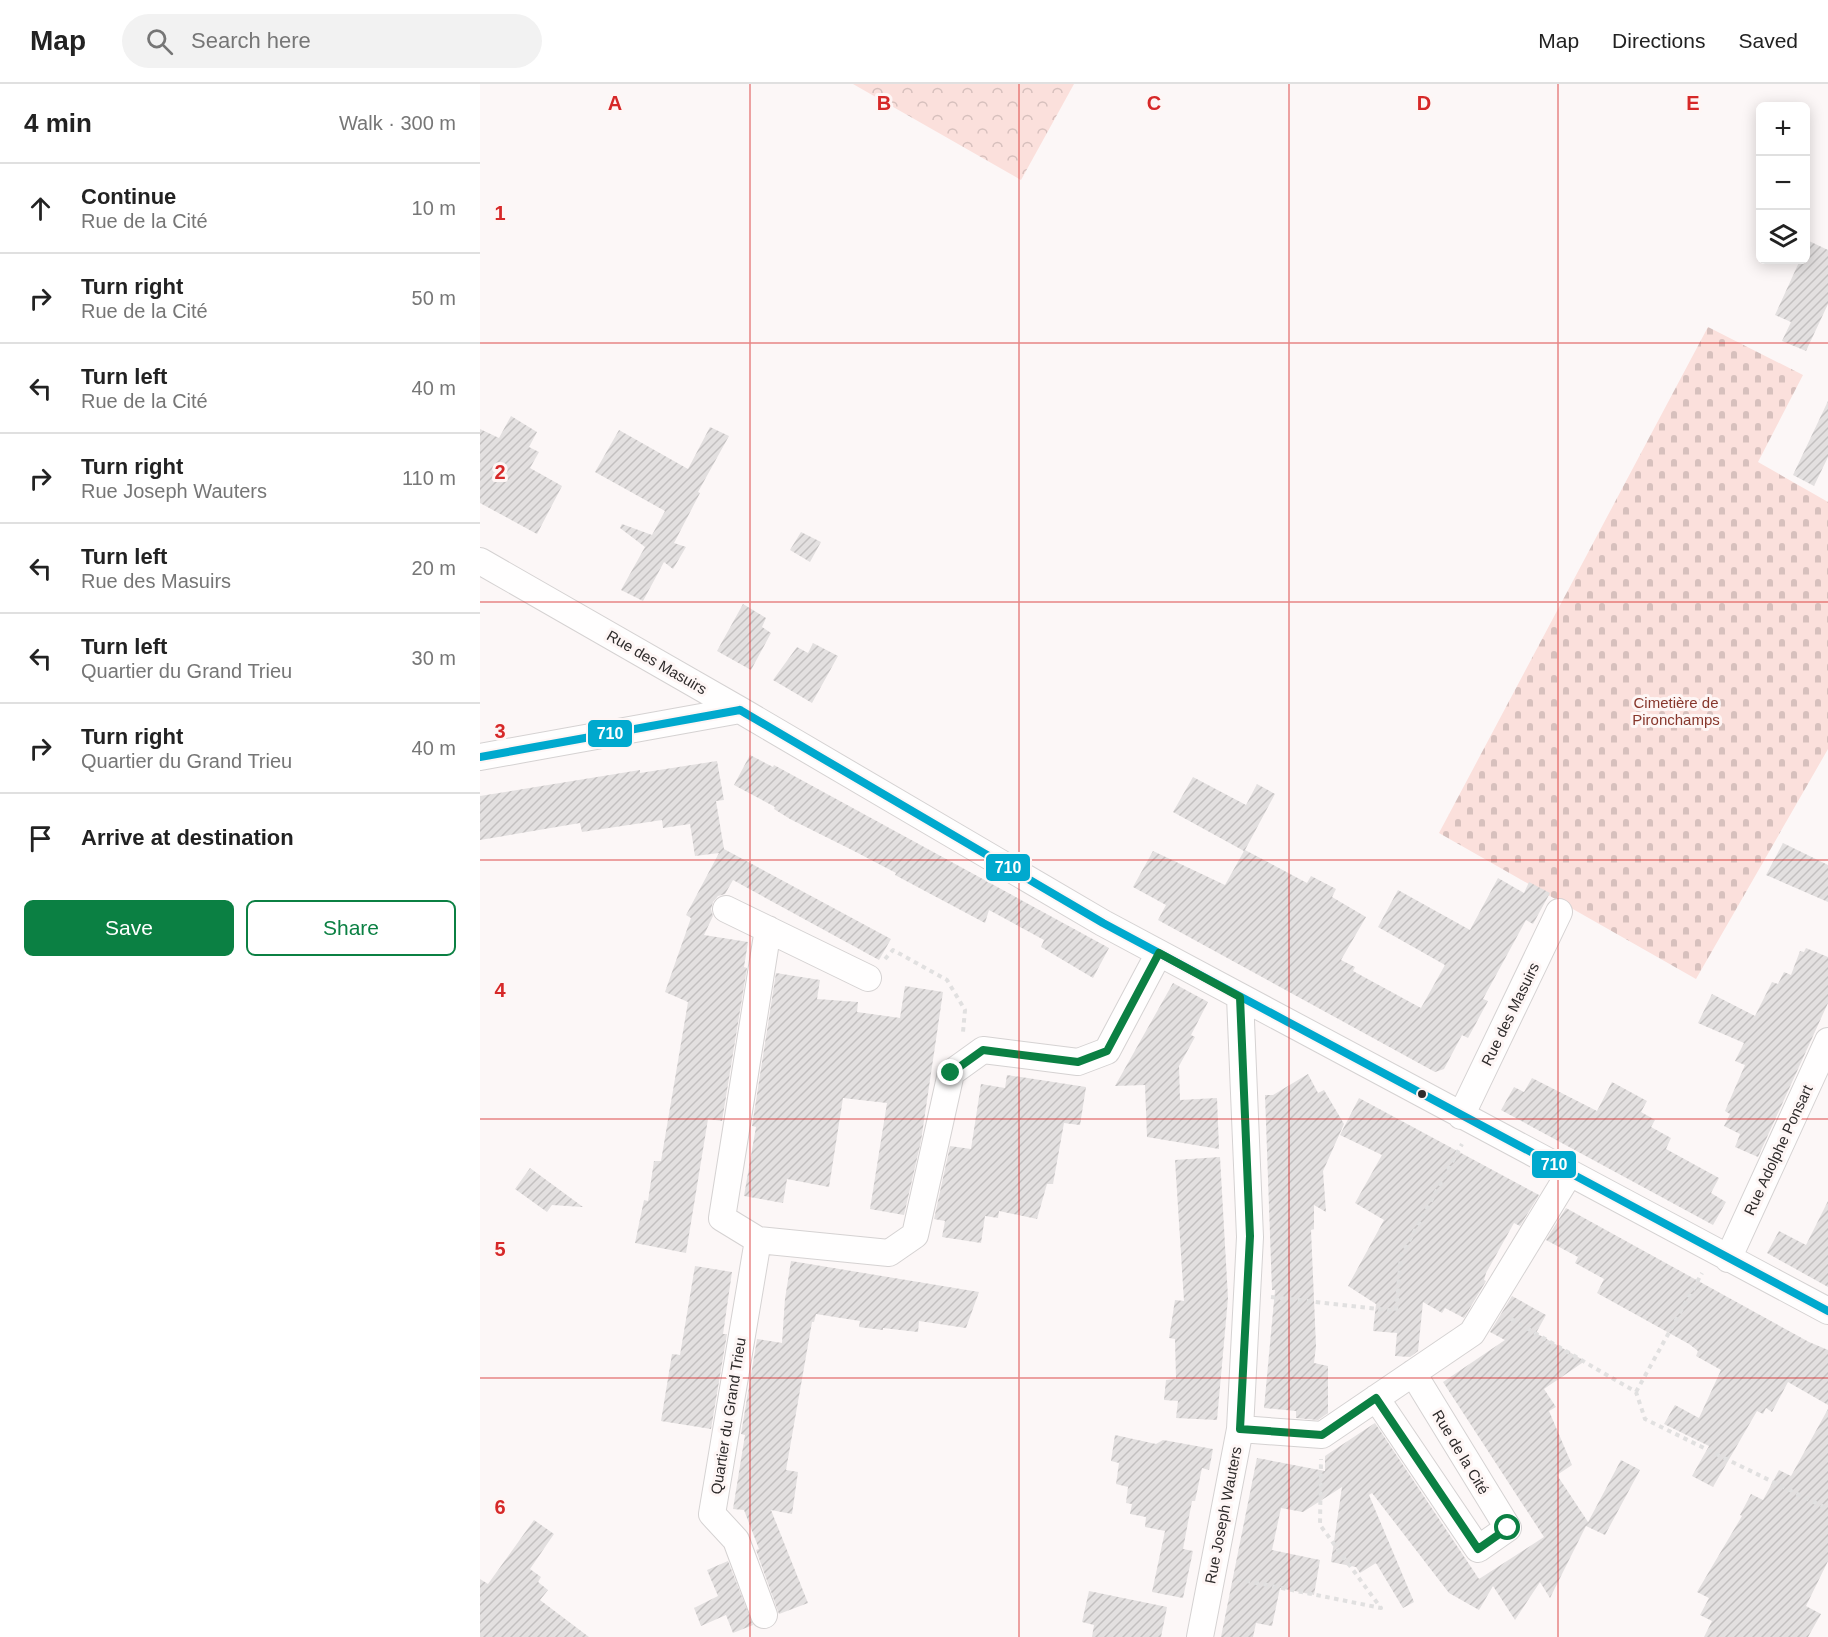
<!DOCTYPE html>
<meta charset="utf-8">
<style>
:root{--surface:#fff;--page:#f2f2f2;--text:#222;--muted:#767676;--line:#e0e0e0;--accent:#0b8043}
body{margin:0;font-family:Helvetica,sans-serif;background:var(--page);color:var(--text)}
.controls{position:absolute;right:18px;top:18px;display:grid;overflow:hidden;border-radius:9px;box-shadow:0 3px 15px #0003}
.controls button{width:54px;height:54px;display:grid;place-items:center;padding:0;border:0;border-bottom:2px solid var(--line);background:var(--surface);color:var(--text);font:30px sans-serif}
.stop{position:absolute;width:18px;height:18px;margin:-14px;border:4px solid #0b8043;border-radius:50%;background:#fff}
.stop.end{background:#0b8043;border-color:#fff;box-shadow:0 2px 6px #0008}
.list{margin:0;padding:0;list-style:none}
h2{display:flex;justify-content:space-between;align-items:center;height:78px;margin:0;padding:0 24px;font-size:26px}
h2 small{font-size:20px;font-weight:400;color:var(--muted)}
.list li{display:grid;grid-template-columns:39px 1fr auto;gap:18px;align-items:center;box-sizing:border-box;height:90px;padding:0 24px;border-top:2px solid var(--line)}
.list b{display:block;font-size:22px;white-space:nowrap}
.list p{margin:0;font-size:20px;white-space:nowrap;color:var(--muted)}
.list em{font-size:20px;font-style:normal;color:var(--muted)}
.actions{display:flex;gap:12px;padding:18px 24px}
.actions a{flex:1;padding:14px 0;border:2px solid var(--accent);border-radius:9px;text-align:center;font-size:21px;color:var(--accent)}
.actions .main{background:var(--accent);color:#fff}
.icon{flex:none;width:33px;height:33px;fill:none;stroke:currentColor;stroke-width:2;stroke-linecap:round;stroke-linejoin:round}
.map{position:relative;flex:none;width:1348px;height:1553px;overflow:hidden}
header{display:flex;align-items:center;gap:36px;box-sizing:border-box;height:84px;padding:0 30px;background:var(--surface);border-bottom:2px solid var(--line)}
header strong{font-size:28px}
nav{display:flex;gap:33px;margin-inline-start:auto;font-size:21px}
.search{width:420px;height:54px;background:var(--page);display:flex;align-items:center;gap:15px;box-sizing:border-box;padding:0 21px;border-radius:33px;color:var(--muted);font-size:22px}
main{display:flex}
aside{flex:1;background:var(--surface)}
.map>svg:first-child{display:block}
.forest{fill:url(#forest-crowns)}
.cemetery{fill:url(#cemetery-stones)}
.building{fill:url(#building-hatch)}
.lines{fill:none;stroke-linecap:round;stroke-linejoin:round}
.minor-casing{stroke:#d5d2d2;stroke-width:28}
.path{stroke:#e1e0e0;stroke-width:4;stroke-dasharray:4.5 4.5;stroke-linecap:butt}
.minor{stroke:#fffefe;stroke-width:26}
.bus-1-casing{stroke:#fef6f5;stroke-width:12}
.bus-1{stroke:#00a9ce;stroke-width:8}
.route{stroke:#0b8043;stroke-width:8}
.grid{fill:none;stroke:#d62828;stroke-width:1.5;stroke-opacity:0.55}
.bus-dot{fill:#2e2b2b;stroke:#fef6f5;stroke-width:2}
.labels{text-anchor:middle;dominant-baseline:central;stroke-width:6;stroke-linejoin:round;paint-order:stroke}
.street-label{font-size:15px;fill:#2e2b2b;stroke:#fef6f5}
.park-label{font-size:15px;fill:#87372c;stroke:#fef6f5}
.grid-label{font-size:20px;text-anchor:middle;font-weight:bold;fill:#d62828;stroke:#fef6f5;stroke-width:6;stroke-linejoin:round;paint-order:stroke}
.line-badge{stroke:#fef6f5;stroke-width:2}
.badge-label{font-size:16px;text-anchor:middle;font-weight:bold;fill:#fff}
</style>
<header>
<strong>Map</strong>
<div class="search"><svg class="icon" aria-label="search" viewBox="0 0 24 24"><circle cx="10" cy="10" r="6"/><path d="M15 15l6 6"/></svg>Search here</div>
<nav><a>Map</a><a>Directions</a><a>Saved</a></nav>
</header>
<main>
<aside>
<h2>4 min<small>Walk · 300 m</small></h2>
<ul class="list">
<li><svg class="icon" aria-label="ahead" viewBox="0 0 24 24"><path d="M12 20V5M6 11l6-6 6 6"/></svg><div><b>Continue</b><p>Rue de la Cité</p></div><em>10 m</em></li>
<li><svg class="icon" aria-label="right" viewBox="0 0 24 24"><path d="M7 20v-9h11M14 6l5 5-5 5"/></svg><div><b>Turn right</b><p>Rue de la Cité</p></div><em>50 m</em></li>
<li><svg class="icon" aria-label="left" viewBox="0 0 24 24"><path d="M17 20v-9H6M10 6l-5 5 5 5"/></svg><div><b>Turn left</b><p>Rue de la Cité</p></div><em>40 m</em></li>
<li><svg class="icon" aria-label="right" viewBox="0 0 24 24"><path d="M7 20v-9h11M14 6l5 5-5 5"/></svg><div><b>Turn right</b><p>Rue Joseph Wauters</p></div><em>110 m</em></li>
<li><svg class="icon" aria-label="left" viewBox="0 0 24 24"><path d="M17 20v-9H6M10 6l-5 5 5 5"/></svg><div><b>Turn left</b><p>Rue des Masuirs</p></div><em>20 m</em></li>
<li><svg class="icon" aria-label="left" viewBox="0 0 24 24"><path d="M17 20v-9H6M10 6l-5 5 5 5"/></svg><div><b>Turn left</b><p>Quartier du Grand Trieu</p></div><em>30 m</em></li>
<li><svg class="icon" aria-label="right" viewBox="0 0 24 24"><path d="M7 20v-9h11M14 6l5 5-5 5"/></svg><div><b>Turn right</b><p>Quartier du Grand Trieu</p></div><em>40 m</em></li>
<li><svg class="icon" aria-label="arrive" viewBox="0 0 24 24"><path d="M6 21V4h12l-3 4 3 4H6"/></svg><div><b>Arrive at destination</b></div></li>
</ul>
<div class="actions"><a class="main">Save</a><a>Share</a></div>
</aside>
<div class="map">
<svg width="1348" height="1553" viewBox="0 0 1348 1553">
<defs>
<pattern id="forest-crowns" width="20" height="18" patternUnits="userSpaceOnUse" patternTransform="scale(1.5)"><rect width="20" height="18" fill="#fbe0dc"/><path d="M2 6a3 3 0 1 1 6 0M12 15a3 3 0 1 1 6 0" fill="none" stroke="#d7c0bd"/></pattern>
<pattern id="cemetery-stones" width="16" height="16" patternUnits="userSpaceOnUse" patternTransform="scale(1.5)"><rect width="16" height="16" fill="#fbe0dc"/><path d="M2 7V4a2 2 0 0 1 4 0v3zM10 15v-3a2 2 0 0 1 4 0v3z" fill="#d7c0bd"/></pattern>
<pattern id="building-hatch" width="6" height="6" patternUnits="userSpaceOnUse" patternTransform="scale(1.5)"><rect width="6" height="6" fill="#e3e0e0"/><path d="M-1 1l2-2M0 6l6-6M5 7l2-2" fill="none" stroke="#c3c0c0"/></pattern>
</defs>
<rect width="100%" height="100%" fill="#fcf7f7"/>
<path class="forest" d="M373,0H594L541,96Z"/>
<path class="cemetery" d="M1228,243L1323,291L1278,378L1348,418V665L1216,895L959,749Z"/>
<path class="building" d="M1329,157L1348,166V220L1326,267L1302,257L1311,238L1295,231L1320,176H1326V164Z
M1348,317V373L1334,402L1313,391Z
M31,332L57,348L49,363L59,368L50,384L82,402L57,450L0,419V345L19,354Z
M230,343L249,352L218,408L220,409L194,459L206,463L193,485L184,478L163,517L141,506L165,463L140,444L142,440L172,451L185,427L115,388L139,346L208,385Z
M321,448L341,458L330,478L310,466Z
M263,520L286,534L282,543L291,549L271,586L237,567Z
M333,559L358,572L332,619L293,596L317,563L328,569Z
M270,671L293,683L294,681L629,864L613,894L561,863L564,856L509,826L505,839L415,791L416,789L374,767L310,735L294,725L295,723L254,701Z
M237,677L244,716L236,717L244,765L411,855L399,876L253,796L245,810L238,812L233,818L231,825L233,832L224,851L268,858L264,883L267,884L242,1037L228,1035L206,1169L155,1159L164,1116L168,1117L174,1077H181L208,918L185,908L211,834L206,831L239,769L215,772L210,740L183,744L182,736L102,748L100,739L0,756V712L160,686V689Z
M713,693L766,721L777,700L795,710L765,766L827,799L831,792L856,805L852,813L886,833L861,876L875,883L873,887L941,924L965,881L898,843L918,806L990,846L1018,794L1044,809L1049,798L1070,809L1053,840L1046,836L1003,915L1008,917L988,954L982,951L964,985L955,988L678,836L686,821L653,803L673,767L745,801L764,767L693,728Z
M1303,759L1348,781V818L1286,791Z
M1326,864L1348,873V919L1278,1073L1255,1063L1260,1050L1244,1042L1250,1030L1245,1027L1265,981L1255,977L1264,959L1218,939L1232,910L1275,932L1292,898L1298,900L1304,888L1311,891L1320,867L1324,868Z
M296,889L340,896L337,915L378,918L377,928L420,934L425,902L463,908L441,1057L424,1131L390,1125L407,1019L363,1014L349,1103L307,1095L303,1119L264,1112L276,1043L272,1042Z
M693,899L728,918L711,951L715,953L699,982L700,1016L737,1014L739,1065L667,1053L665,1001L635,1002Z
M828,990L838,1009L844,1006L864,1040L843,1087L846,1128L834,1121V1145L831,1146L836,1262L834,1279L848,1282V1329L838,1336L816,1334V1327L784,1324L795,1206H792L785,1011H793Z
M527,991L606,1003L600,1041L584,1039L573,1100H567L557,1135L519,1127L518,1134L505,1132L501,1159L462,1153L465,1137L454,1135L470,1062L491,1065L501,1000L525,1004Z
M1052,994L1117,1027L1132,998L1167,1017L1161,1028L1175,1036L1171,1043L1191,1054L1186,1065L1239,1094L1231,1109L1246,1118L1233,1141L1021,1026L1034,1003L1044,1008Z
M879,1014L1059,1111L1040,1142L1034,1139L1006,1189L1004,1196L1006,1197L984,1234L965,1224L962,1229L943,1218L938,1267L930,1273L915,1272L917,1249L893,1247L896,1220L868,1202L904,1136L875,1119L902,1071L860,1051Z
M740,1073L748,1214L737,1336L696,1334L698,1317L684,1316L686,1296L696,1295L695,1255L689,1254L695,1216L704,1217L695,1076Z
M50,1084L103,1123L72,1121L67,1128L35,1105Z
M1348,1117V1203L1287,1169L1299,1147L1326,1161Z
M1086,1124L1329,1258L1348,1266V1321L1308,1298L1292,1328L1286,1324L1283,1330L1277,1327L1233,1403L1212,1392L1229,1362L1184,1340L1195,1321L1219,1334L1241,1286L1216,1272L1218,1267L1209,1260L1117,1209L1124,1195L1095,1179L1098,1173L1066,1156Z
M311,1177L499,1208L486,1244L439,1237L438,1248L403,1244V1246L379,1243L380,1237L336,1230L334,1238H332L306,1386L318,1388L312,1430L291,1426L328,1519L299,1530L276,1466L279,1465L264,1426L253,1425L265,1351L261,1350L277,1255L302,1259L305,1215Z
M215,1182L252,1188L243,1250H247L231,1345L181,1337L192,1270L200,1271Z
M1032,1212L1066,1231L1056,1249L1105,1277L1064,1305L1076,1323L1069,1327L1092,1381L1077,1391L1108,1438L1070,1514L1060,1498L1035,1536L1013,1502L999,1526L969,1509L892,1409L889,1411L934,1518L923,1524L896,1479L880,1489L876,1483L851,1478L862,1403L823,1428L801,1424L792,1466L840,1476L834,1511L800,1504L792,1542L776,1539L773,1553H741L777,1374L845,1387V1372L895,1339L999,1495L1064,1453L963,1298L1025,1256L1010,1248Z
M1348,1325V1477L1326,1522L1341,1530L1328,1553H1224L1232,1537L1220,1531L1229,1514L1217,1508L1262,1432L1260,1431L1271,1410L1283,1416L1299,1386L1311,1392Z
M635,1351L676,1360L683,1356L733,1365L729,1386L722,1384L715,1417H712L703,1465L713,1467L703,1514L672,1508L685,1447L665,1443L666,1433L650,1430L652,1420L646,1419L648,1403L636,1400L639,1379L631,1377Z
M1141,1376L1160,1386L1125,1451L1106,1442Z
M54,1436L74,1450L50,1485L61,1493L58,1498L68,1506L60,1516L109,1553H0V1495L8,1500Z
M248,1477L273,1541L253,1549L246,1531L221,1542L214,1524L238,1512L227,1486Z
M609,1507L687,1523L681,1553H612L614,1541L602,1538Z"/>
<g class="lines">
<g class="minor-casing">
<path id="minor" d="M0,477L260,626L623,839L1348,1227
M0,673L260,626
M246,825L388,894
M981,1032L1079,828
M278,1156L409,1169L435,1151L471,989L503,966L598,978L627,967L679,869
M1248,1175L1348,957
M896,1314L998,1465L1028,1444L933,1289
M760,1345L842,1351L992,1249L1089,1090
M284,1531L256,1456L232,1430L278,1156L242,1134L288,845
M720,1553L760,1345L770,1153L760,913"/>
</g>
<path class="path" d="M405,875L413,866L467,896L485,926L483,948
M791,1213L916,1227L921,1172L982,1060
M1031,1235L1156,1308L1165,1335L1348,1425
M1156,1308L1222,1189
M757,1495L901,1524L840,1441L841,1375"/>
<use href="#minor" class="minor"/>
<g class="bus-1-casing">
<path id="bus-1" d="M260,626L623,839L1348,1227
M0,673L260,626"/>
</g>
<use href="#bus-1" class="bus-1"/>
</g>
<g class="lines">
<path class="route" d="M471,989L503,966L598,978L627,967L679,869L760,913L770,1152L760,1345L842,1351L896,1314L998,1465L1028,1444"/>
</g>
<path class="grid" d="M270,0V1553M539,0V1553M809,0V1553M1078,0V1553M0,259H1348M0,518H1348M0,776H1348M0,1035H1348M0,1294H1348"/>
<circle class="bus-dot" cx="942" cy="1010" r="5"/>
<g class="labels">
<g class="street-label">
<text transform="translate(177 578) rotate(30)">Rue des Masuirs</text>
<text transform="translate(1030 930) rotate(-64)">Rue des Masuirs</text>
<text transform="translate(1298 1066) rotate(-65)">Rue Adolphe Ponsart</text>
<text transform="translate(248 1332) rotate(-81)">Quartier du Grand Trieu</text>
<text transform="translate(981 1368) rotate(59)">Rue de la Cité</text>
<text transform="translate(743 1431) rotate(-79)">Rue Joseph Wauters</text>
</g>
<g class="park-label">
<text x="1196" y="618">Cimetière de<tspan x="1196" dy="17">Pironchamps</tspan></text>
</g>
</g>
<g class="grid-label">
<text x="135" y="26">A</text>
<text x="404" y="26">B</text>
<text x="674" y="26">C</text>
<text x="944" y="26">D</text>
<text x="1213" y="26">E</text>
<text x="20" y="136">1</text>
<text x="20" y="395">2</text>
<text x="20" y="654">3</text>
<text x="20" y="913">4</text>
<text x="20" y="1172">5</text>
<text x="20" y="1430">6</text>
</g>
<g class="line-badge">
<rect x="107" y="635" width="46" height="29" rx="6" fill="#00a9ce"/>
<rect x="505" y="769" width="46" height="29" rx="6" fill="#00a9ce"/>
<rect x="1051" y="1066" width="46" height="29" rx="6" fill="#00a9ce"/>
</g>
<g class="badge-label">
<text x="130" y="655">710</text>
<text x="528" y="789">710</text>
<text x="1074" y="1086">710</text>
</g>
</svg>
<div class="controls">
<button>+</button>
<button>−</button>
<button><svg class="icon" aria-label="layers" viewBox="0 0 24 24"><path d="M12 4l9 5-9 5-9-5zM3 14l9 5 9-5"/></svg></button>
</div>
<div class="stop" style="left:1028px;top:1444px"></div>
<div class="stop end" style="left:471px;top:989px"></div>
</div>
</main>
